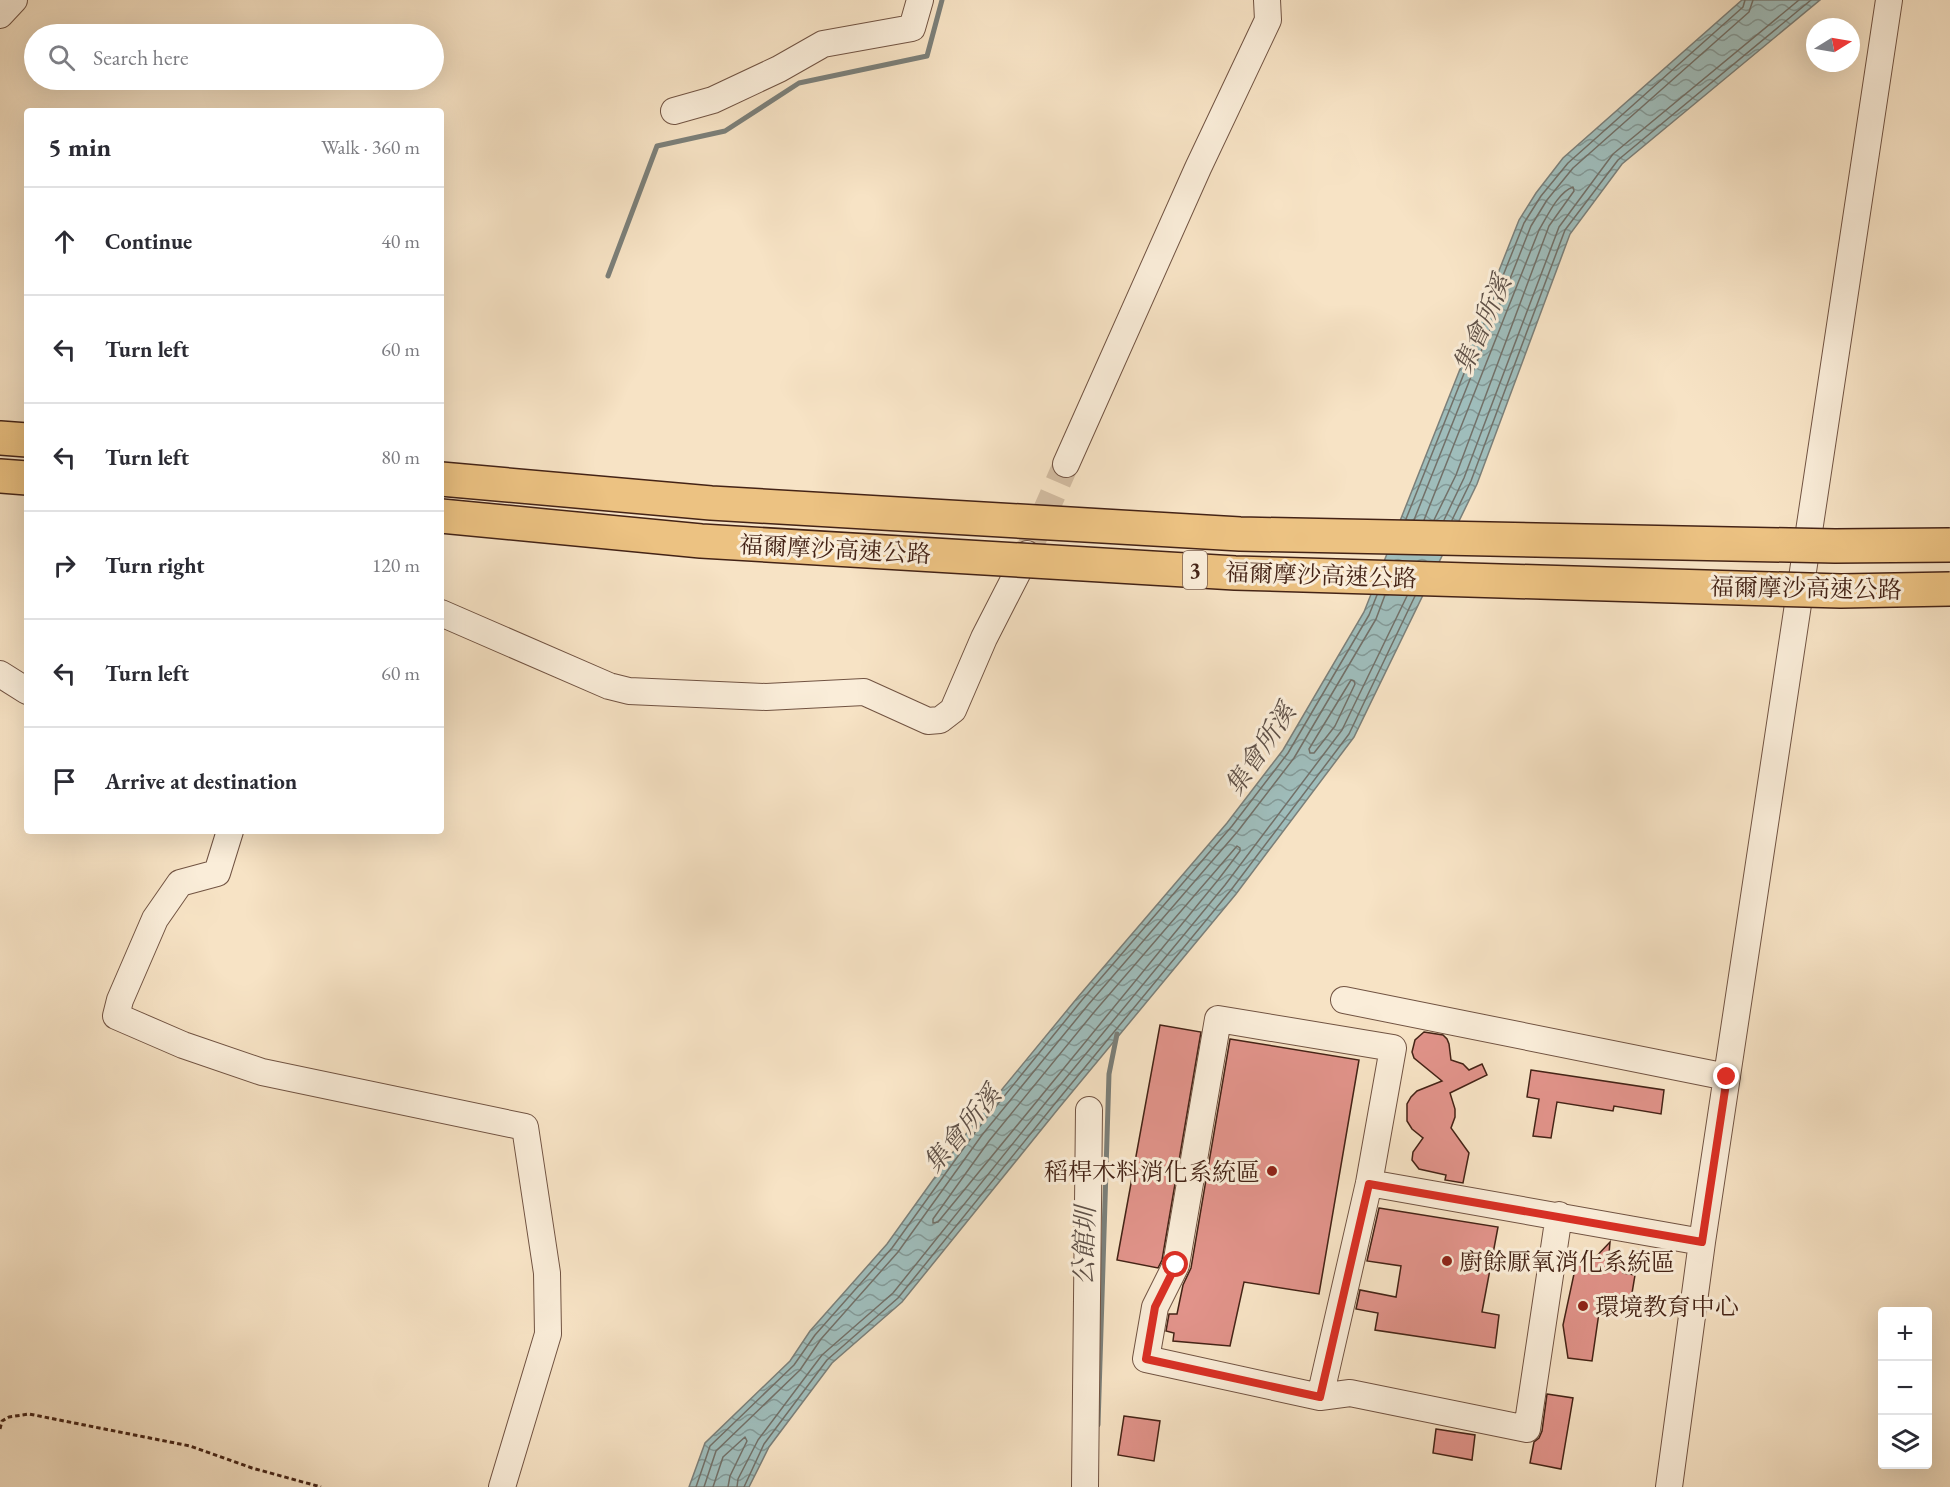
<!DOCTYPE html>
<meta charset="utf-8">
<style>
:root{--surface:#fff;--page:#f2f2f3;--text:#2b2b33;--muted:#7c7c81;--line:#e1e1e2}
body{margin:0;font-family:"EB Garamond","Noto Serif TC",serif;background:var(--page);color:var(--text)}
.controls{position:absolute;right:18px;bottom:18px;display:grid;overflow:hidden;border-radius:6px;box-shadow:0 6px 24px #0002}
.controls button{width:54px;height:54px;display:grid;place-items:center;padding:0;border:0;border-bottom:2px solid var(--line);background:var(--surface);color:var(--text);font:30px sans-serif}
.compass{position:absolute;left:1806px;top:18px;width:54px;height:54px;border-radius:50%;background:var(--surface);box-shadow:0 6px 24px #0002;rotate:79deg}
.stop{position:absolute;width:18px;height:18px;margin:-14px;border:4px solid #d93025;border-radius:50%;background:#fff}
.stop.end{background:#d93025;border-color:#fff;box-shadow:0 2px 6px #0008}
.list{margin:0;padding:0;list-style:none}
h2{display:flex;justify-content:space-between;align-items:center;height:78px;margin:0;padding:0 24px;font-size:26px}
h2 small{font-size:20px;font-weight:400;color:var(--muted)}
.list li{display:grid;grid-template-columns:39px 1fr auto;gap:18px;align-items:center;box-sizing:border-box;height:108px;padding:0 24px;border-top:2px solid var(--line)}
.list b{display:block;font-size:22px;white-space:nowrap}
.list em{font-size:20px;font-style:normal;color:var(--muted)}
.icon{flex:none;width:33px;height:33px;fill:none;stroke:currentColor;stroke-width:2;stroke-linecap:round;stroke-linejoin:round}
.map{position:relative;flex:none;width:1950px;height:1487px;overflow:hidden}
.search{position:absolute;background:var(--surface);box-shadow:0 6px 24px #0002;left:24px;top:24px;width:420px;height:66px;display:flex;align-items:center;gap:15px;box-sizing:border-box;padding:0 21px;border-radius:33px;color:var(--muted);font-size:22px}
.panel{position:absolute;background:var(--surface);box-shadow:0 6px 24px #0002;left:24px;top:108px;width:420px;height:726px;border-radius:6px}
.map>svg:first-child{display:block}
.water{fill:url(#water-waves);stroke:#7b7f79;stroke-width:1.5}
.lines{fill:none;stroke-linecap:round;stroke-linejoin:round}
.shore{stroke:#727068;stroke-width:1.5}
.stream{stroke:#7b7f79;stroke-width:5}
.building{fill:#e1938a;stroke:#442316;stroke-width:1.5}
.minor-tunnel{stroke:#d3bda2;stroke-width:26;stroke-dasharray:26 13;stroke-linecap:butt}
.minor-casing{stroke:#715342;stroke-width:28}
.highway-casing{stroke:#442316;stroke-width:36}
.path{stroke:#442316;stroke-width:3;stroke-dasharray:4.5 3;stroke-linecap:butt}
.minor{stroke:#faedd9;stroke-width:26}
.highway{stroke:#ecc282;stroke-width:33}
.highway-bridge-casing{stroke:#442316;stroke-width:36;stroke-linecap:butt}
.highway-bridge{stroke:#ecc282;stroke-width:33}
.route{stroke:#d93025;stroke-width:8}
.poi-dot{fill:#8f2418;stroke:#faedd9;stroke-width:2}
.labels{text-anchor:middle;dominant-baseline:central;stroke-width:6;stroke-linejoin:round;paint-order:stroke}
.shield{fill:#faedd9;stroke:#7b6050;stroke-width:1.5}
.shield-label{font-size:22px;font-weight:bold;fill:#442316}
.street-label{font-size:24px;fill:#442316;stroke:#faedd9}
.poi-label{font-size:24px;fill:#442316;stroke:#faedd9;text-anchor:start}
.water-label{font-size:26px;font-style:italic;fill:#5f5148;stroke:#faedd9}
</style>
<div class="map">
<svg width="1950" height="1487" viewBox="0 0 1950 1487">
<defs>
<pattern id="water-waves" width="16" height="10" patternUnits="userSpaceOnUse" patternTransform="scale(1.5)"><rect width="16" height="10" fill="#9fbdbb"/><path d="M0 5q4-4 8 0t8 0" fill="none" stroke="#839997"/></pattern>
</defs>
<rect width="100%" height="100%" fill="#f7e3c5"/>
<filter id="stains"><feTurbulence type="fractalNoise" baseFrequency=".00333" numOctaves="4"/><feColorMatrix values="0 0 0 0 .2 0 0 0 0 .09 0 0 0 0 .02 0 0 0 .5 -.17"/></filter>
<radialGradient id="worn" r=".72"><stop offset=".6" stop-color="#630" stop-opacity="0"/><stop offset="1" stop-color="#630" stop-opacity=".3"/></radialGradient>
<path class="water" d="M1742,0H1820L1622,164L1570,234L1477,484L1354,737L1236,894L1058,1109L902,1302L832,1363L769,1447L749,1487H689L705,1443L790,1361L810,1331L887,1244L971,1127L1078,997L1227,823L1283,750L1364,612L1519,220L1536,193L1563,158Z"/>
<g class="lines">
<path class="shore" d="M1406,519L1524,223L1541,196L1568,163L1743,7L1745,0
M1414,520L1531,226L1547,200L1573,168L1749,12L1753,0
M1424,520L1539,230C1547,217 1558,192 1573,187L1574,191L1549,226L1456,475L1434,520
M1444,520L1464,478L1559,227L1613,154L1799,0
M1452,520L1471,481L1565,230L1618,160L1811,0
M1351,680L1354,681L1355,684L1335,726L1314,753H1310L1309,749Z
M1237,846L1240,848V851L1218,880L938,1222L933,1223V1219L989,1141L1095,1011Z
M696,1487L710,1446L794,1365L815,1335L892,1248L976,1131L1082,1000L1232,826L1288,753L1369,615L1377,595
M704,1487L716,1451L800,1370L821,1339L898,1252L982,1135L1088,1005L1238,831L1294,758L1376,619L1385,595
M713,1487L723,1457L745,1437L747,1441L730,1476L728,1487
M737,1487L738,1479L758,1440L822,1355L893,1293L1047,1101L1225,885L1342,730L1407,596
M744,1487L764,1444L827,1360L898,1298L1053,1106L1231,890L1349,734L1415,596"/>
<path class="stream" d="M608,276L657,146L725,131L799,83L927,56L942,0
M1098,1425L1109,1074L1117,1034"/>
</g>
<path class="building" d="M1160,1025L1201,1032L1162,1260L1158,1268L1117,1260Z
M1424,1032L1443,1035L1447,1039L1449,1044L1451,1060L1463,1064L1469,1070L1482,1064L1487,1075L1450,1093L1455,1109V1117L1451,1128L1469,1153L1463,1183L1445,1180L1446,1175L1419,1169L1412,1160L1413,1152L1423,1138L1412,1129L1407,1121V1104L1411,1097L1417,1091L1442,1081L1414,1058L1412,1052L1415,1040Z
M1230,1039L1359,1060L1319,1294L1244,1282L1230,1346L1173,1341L1174,1333L1166,1331L1169,1314H1177L1183,1285L1191,1268Z
M1531,1070L1664,1090L1661,1114L1614,1106L1613,1111L1557,1102L1551,1138L1533,1136L1539,1099L1527,1097Z
M1379,1208L1498,1227L1482,1312L1499,1315L1495,1348L1375,1330L1378,1313L1356,1309L1360,1290L1396,1297L1401,1266L1367,1261Z
M1610,1242L1608,1265L1624,1268L1623,1273L1635,1275L1631,1299L1616,1296L1615,1302L1601,1299L1592,1361L1568,1358L1563,1325L1577,1260L1592,1261Z
M1547,1394L1573,1398L1561,1469L1530,1463L1534,1442L1539,1438L1542,1431Z
M1124,1416L1160,1421L1154,1461L1118,1455Z
M1436,1429L1475,1435L1472,1460L1433,1453Z"/>
<g class="lines">
<path class="minor-tunnel" d="M1027,554L1066,464"/>
<g class="minor-casing">
<path id="minor" d="M0,15L14,0
M674,111L713,100L779,69L823,44L912,28L920,0
M1066,464L1198,168L1268,20L1267,0
M441,613L609,686L629,691L766,697L864,692L928,721L940,720L953,710L984,638L1027,554
M0,674L27,691
M230,831L217,873L180,883L155,919L120,1000L116,1016L183,1045L262,1072L525,1127L547,1273L548,1334L502,1487
M1344,1000L1727,1077
M1369,1183L1702,1242
M1320,1397L1369,1183L1393,1048L1218,1019L1176,1265L1155,1307L1146,1359L1320,1397L1350,1393L1527,1429L1559,1215
M1085,1487L1089,1110
M1669,1487L1702,1242L1889,0"/>
</g>
<g class="highway-casing">
<path id="highway" d="M0,438L27,440
M0,476L27,478"/>
</g>
<path class="path" d="M0,1429L2,1421L9,1417L29,1414L190,1446L252,1468L321,1487"/>
<use href="#minor" class="minor"/>
<use href="#highway" class="highway"/>
<g class="highway-bridge-casing">
<path id="highway-bridge" d="M441,479L711,503L1240,534L1835,546L1950,545
M441,516L701,541L1235,573L1841,591L1950,589"/>
</g>
<use href="#highway-bridge" class="highway-bridge"/>
</g>
<g class="lines">
<path class="route" d="M1176,1265L1155,1307L1146,1359L1320,1397L1369,1184L1702,1242L1727,1077"/>
</g>
<g class="poi-dot">
<circle cx="1272" cy="1171" r="6"/>
<circle cx="1447" cy="1261" r="6"/>
<circle cx="1583" cy="1306" r="6"/>
</g>
<g class="labels">
<rect class="shield" x="1183" y="551" width="24" height="38" rx="4.5"/>
<g class="shield-label">
<text x="1195" y="570">3</text>
</g>
<g class="street-label">
<text transform="translate(835 549) rotate(3)">福爾摩沙高速公路</text>
<text transform="translate(1321 575) rotate(2)">福爾摩沙高速公路</text>
<text transform="translate(1806 588) rotate(1)">福爾摩沙高速公路</text>
</g>
<g class="poi-label">
<text x="1260" y="1171" text-anchor="end">稻桿木料消化系統區</text>
<text x="1459" y="1261">廚餘厭氧消化系統區</text>
<text x="1595" y="1306">環境教育中心</text>
</g>
<g class="water-label">
<text transform="translate(1482 324) rotate(-66)">集會所溪</text>
<text transform="translate(1260 749) rotate(-56)">集會所溪</text>
<text transform="translate(962 1129) rotate(-50)">集會所溪</text>
<text transform="translate(1084 1246) rotate(-88)">公館圳</text>
</g>
</g>
<rect width="100%" height="100%" filter="url(#stains)"/>
<rect width="100%" height="100%" fill="url(#worn)"/>
</svg>
<div class="controls">
<button>+</button>
<button>−</button>
<button><svg class="icon" aria-label="layers" viewBox="0 0 24 24"><path d="M12 4l9 5-9 5-9-5zM3 14l9 5 9-5"/></svg></button>
</div>
<svg class="compass" viewBox="-18 -18 36 36"><path d="M0-13l5 13h-10z" fill="#e53935"/><path d="M0 13l5-13h-10z" fill="#7c7c81"/></svg>
<div class="stop" style="left:1176px;top:1265px"></div>
<div class="stop end" style="left:1727px;top:1077px"></div>
<div class="search"><svg class="icon" aria-label="search" viewBox="0 0 24 24"><circle cx="10" cy="10" r="6"/><path d="M15 15l6 6"/></svg>Search here</div>
<section class="panel">
<h2>5 min<small>Walk · 360 m</small></h2>
<ul class="list">
<li><svg class="icon" aria-label="ahead" viewBox="0 0 24 24"><path d="M12 20V5M6 11l6-6 6 6"/></svg><div><b>Continue</b></div><em>40 m</em></li>
<li><svg class="icon" aria-label="left" viewBox="0 0 24 24"><path d="M17 20v-9H6M10 6l-5 5 5 5"/></svg><div><b>Turn left</b></div><em>60 m</em></li>
<li><svg class="icon" aria-label="left" viewBox="0 0 24 24"><path d="M17 20v-9H6M10 6l-5 5 5 5"/></svg><div><b>Turn left</b></div><em>80 m</em></li>
<li><svg class="icon" aria-label="right" viewBox="0 0 24 24"><path d="M7 20v-9h11M14 6l5 5-5 5"/></svg><div><b>Turn right</b></div><em>120 m</em></li>
<li><svg class="icon" aria-label="left" viewBox="0 0 24 24"><path d="M17 20v-9H6M10 6l-5 5 5 5"/></svg><div><b>Turn left</b></div><em>60 m</em></li>
<li><svg class="icon" aria-label="arrive" viewBox="0 0 24 24"><path d="M6 21V4h12l-3 4 3 4H6"/></svg><div><b>Arrive at destination</b></div></li>
</ul>
</section>
</div>
